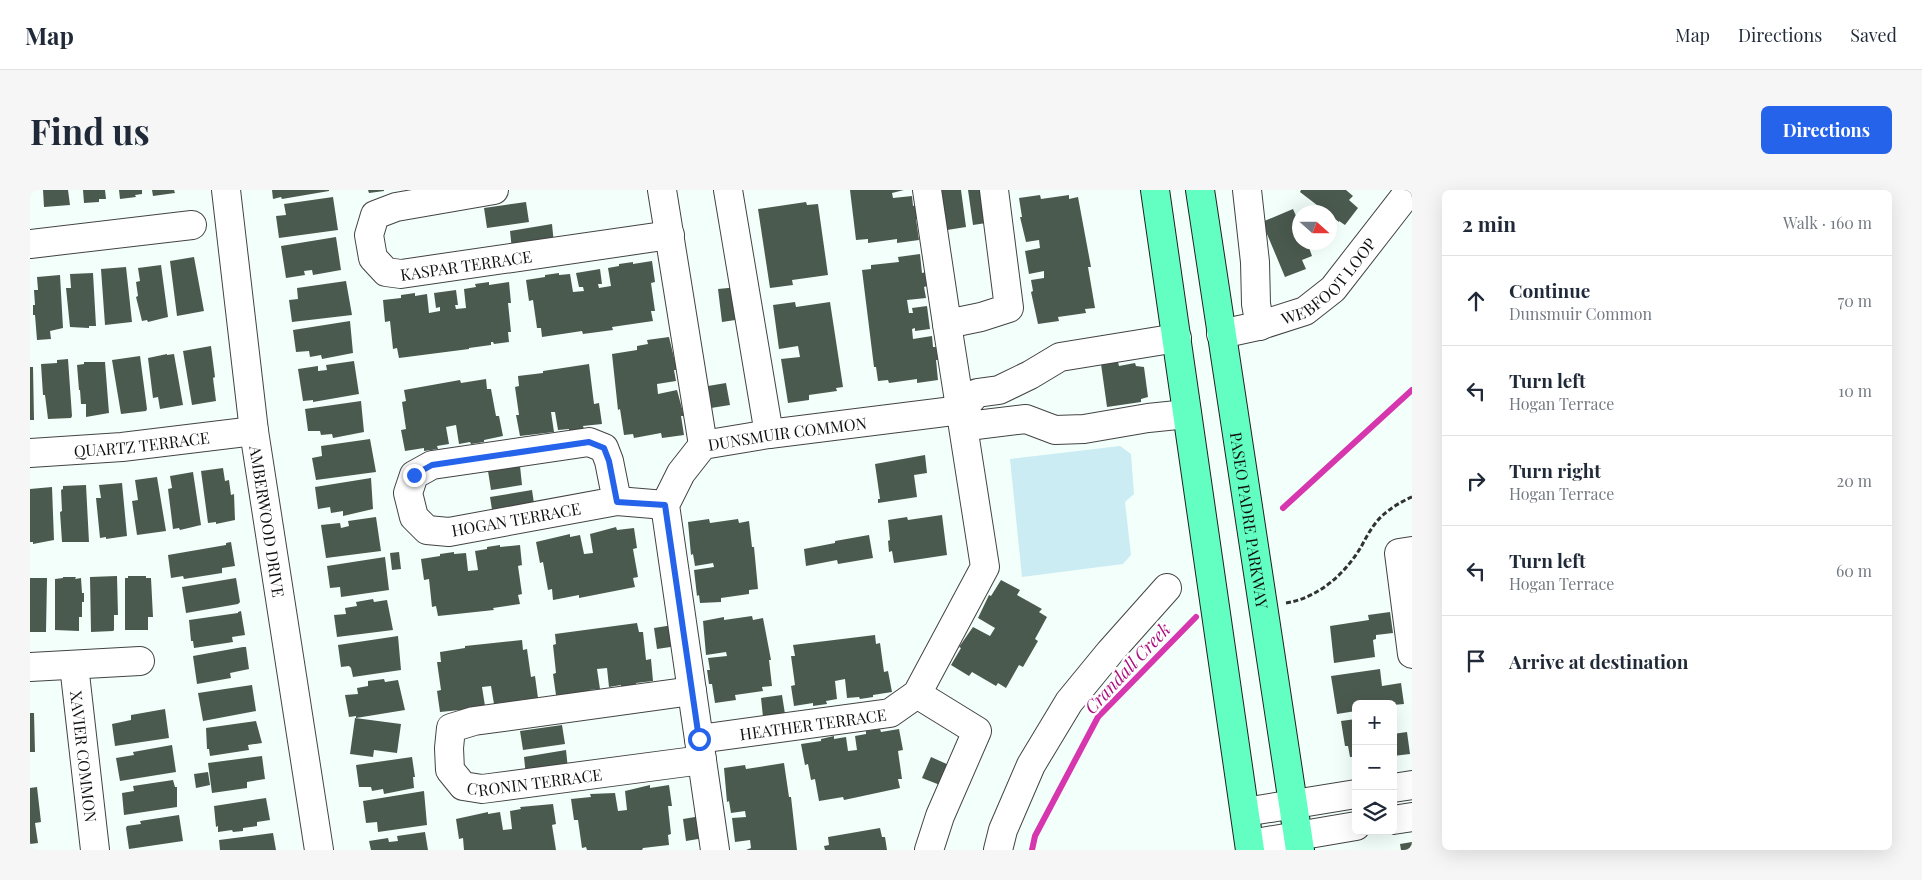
<!DOCTYPE html>
<meta charset="utf-8">
<style>
:root{--surface:#fff;--page:#f6f6f7;--text:#1f2937;--muted:#747a83;--line:#e0e1e3;--accent:#2563eb}
body{margin:0;font-family:"Playfair Display",serif;background:var(--page);color:var(--text)}
.controls{position:absolute;right:15px;bottom:15px;display:grid;overflow:hidden;border-radius:8px;box-shadow:0 5px 20px #0002}
.controls button{width:45px;height:45px;display:grid;place-items:center;padding:0;border:0;border-bottom:1px solid var(--line);background:var(--surface);color:var(--text);font:25px sans-serif}
.compass{position:absolute;left:1262px;top:15px;width:45px;height:45px;border-radius:50%;background:var(--surface);box-shadow:0 5px 20px #0002;rotate:111deg}
.stop{position:absolute;width:15px;height:15px;margin:-11px;border:4px solid #2563eb;border-radius:50%;background:#fff}
.stop.end{background:#2563eb;border-color:#fff;box-shadow:0 1px 5px #0008}
.list{margin:0;padding:0;list-style:none}
h2{display:flex;justify-content:space-between;align-items:center;height:65px;margin:0;padding:0 20px;font-size:21px}
h2 small{font-size:16px;font-weight:400;color:var(--muted)}
.list li{display:grid;grid-template-columns:32px 1fr auto;gap:15px;align-items:center;box-sizing:border-box;height:90px;padding:0 20px;border-top:1px solid var(--line)}
.list b{display:block;font-size:19px;white-space:nowrap}
.list p{margin:0;font-size:16px;white-space:nowrap;color:var(--muted)}
.list em{font-size:16px;font-style:normal;color:var(--muted)}
.icon{flex:none;width:28px;height:28px;fill:none;stroke:currentColor;stroke-width:2;stroke-linecap:round;stroke-linejoin:round}
.map{position:relative;flex:none;width:1382px;height:660px;overflow:hidden;border-radius:8px}
header{display:flex;align-items:center;gap:30px;box-sizing:border-box;height:70px;padding:0 25px;background:var(--surface);border-bottom:1px solid var(--line)}
header strong{font-size:24px}
nav{display:flex;gap:28px;margin-inline-start:auto;font-size:18px}
.intro{display:flex;align-items:center;justify-content:space-between;box-sizing:border-box;height:120px;padding:0 30px}
h1{margin:0;font-size:35px}
.button{padding:12px 22px;border-radius:8px;background:var(--accent);color:#fff;font-size:18px;font-weight:700}
main{display:flex;gap:30px;padding:0 30px}
aside{flex:1;background:var(--surface);border-radius:8px;box-shadow:0 5px 20px #0002}
.map>svg:first-child{display:block}
.pitch{fill:#ccecf3}
.lines{fill:none;stroke-linecap:round;stroke-linejoin:round}
.stream{stroke:#d636ae;stroke-width:6}
.building{fill:#4b5a4f}
.minor-casing{stroke:#434343;stroke-width:30}
.major-casing{stroke:#212121;stroke-width:30}
.path{stroke:#323232;stroke-width:3;stroke-dasharray:5 2.5;stroke-linecap:butt}
.minor{stroke:#fff;stroke-width:28}
.major{stroke:#63ffc2;stroke-width:28}
.route{stroke:#2563eb;stroke-width:6}
.labels{text-anchor:middle;dominant-baseline:central;stroke-width:5;stroke-linejoin:round;paint-order:stroke}
.street-label{font-size:16px;fill:#101010;stroke:#fff}
.water-label{font-size:18px;font-style:italic;fill:#ac0f7e;stroke:#fff}
</style>
<header>
<strong>Map</strong>
<nav><a>Map</a><a>Directions</a><a>Saved</a></nav>
</header>
<div class="intro"><h1>Find us</h1><a class="button">Directions</a></div>
<main>
<div class="map">
<svg width="1382" height="660" viewBox="0 0 1382 660">
<rect width="100%" height="100%" fill="#f3fffb"/>
<path class="pitch" d="M1090,256L1101,264L1104,304L1095,312L1101,365L1093,374L992,387L980,269Z"/>
<g class="lines">
<path class="stream" d="M1253,318L1382,200
M1002,660L1005,646L1068,527L1166,427"/>
</g>
<path class="building" d="M13,0H38L40,15L14,17Z
M53,0H75L76,9H69V12L54,13Z
M89,0H112V4L105,5L106,7L90,9Z
M122,0H144L145,3L123,6Z
M242,0H299V1L252,9L251,7L243,9Z
M338,0H354V1L339,3Z
M820,0H874L862,3L863,8L882,6L883,16L887,15L889,28L886,29L889,50L867,53V49L838,53V49L826,50Z
M911,0H931L936,37L917,40Z
M938,0H958L963,32L943,35Z
M1271,0H1316L1323,6L1319,10L1328,18L1315,35L1309,31V32L1300,25V22H1296L1270,2Z
M1010,5L1011,9L1039,5V9L1048,7L1061,77H1058L1065,118L1055,119L1056,123L1028,127L1029,131L1008,134L1001,102L1003,101L1001,90L1014,88V81L999,84L995,61L1010,58L1009,50L996,52L990,27H992L989,8Z
M303,7L308,40L249,48L246,26L256,25L254,14Z
M496,12L499,32L457,38L454,18Z
M776,12L777,15L788,14L798,85L762,90L763,95L740,98L728,19Z
M1263,19L1270,35V52H1277L1282,66L1272,70L1276,79L1255,87L1232,32Z
M522,34L524,54L482,60L480,41Z
M306,47L311,80L283,85L282,80L274,81L275,85L256,88L251,56Z
M890,64L892,83L896,82L897,96L894,97L896,108L877,110L879,123H883L882,118L897,116L900,139L885,141V138L882,139L883,149L902,146L903,157H906L908,170H906L908,190L887,193V189L859,193L858,190L848,191L846,177H844L832,80L841,79V75L869,72L868,67Z
M164,67L174,121L147,126L140,71Z
M622,71L625,92L621,93L625,121H621L623,131L582,137L583,140L553,144L552,141L512,147L511,138H507L503,110L499,111L496,90L515,87V85L529,83V85L540,84L543,102L554,101L553,97H549L546,83L570,79L572,94H568L569,98L581,96L578,78L589,76V74L603,72V74Z
M131,75L138,127L118,132L117,130L112,131L106,107L108,106L106,92L110,91L108,78Z
M96,77L102,132L75,135L71,79Z
M63,83L66,136H59V138L40,137L36,98H41L40,84Z
M30,85L33,138L20,141L21,149L7,150L5,125H3V115H5L4,100H8L7,87Z
M316,91L322,125L262,132L259,110L268,109L267,98Z
M459,92V95L479,92L481,113H478L481,142H478L479,152L464,154L463,152H461V155L439,158V159L369,168L367,158L363,159L360,131L355,132L353,110L371,108V105L385,103V106L397,104L399,123L410,121V117L406,118L404,103L426,100L428,115H425L426,119L436,118L434,99L446,97L445,94Z
M708,97L712,129L692,132L688,99Z
M765,112L766,117L800,112L813,197L806,198L807,201L779,205V210L758,213L751,169L770,167L768,156L749,159L743,115Z
M320,131L323,163L292,169L291,165L280,167L279,161L266,162L263,140Z
M639,147L647,180H644L646,191L627,194L628,204L647,200L654,226H651L654,245L632,248L631,243L604,248L603,244L594,245L590,219L588,220L582,164L607,160V156L618,154L617,150Z
M181,156L185,187L183,188L186,211L162,215L153,161Z
M137,164V165L144,164L153,215L130,219L128,207L123,208L118,168Z
M110,166L117,219L116,221L91,224L82,170Z
M38,169L42,226L41,228L18,229L15,205H13L11,174L27,173V170Z
M324,171L329,204L283,212V210L273,211L268,179L288,176V181L297,180L296,175Z
M54,172H75L79,223L56,227V214H51L50,200H49L47,175L54,174Z
M1088,172L1089,176L1105,173L1106,176L1114,177L1118,207L1111,209V212L1077,217L1071,174Z
M559,174L564,214L569,213L572,234L553,236L554,239L539,241V239L528,240L525,222H521L524,242L490,246L486,225H489L485,197L489,196L488,186L513,183V181Z
M0,177H3L4,230H0Z
M456,189L457,199H461L466,226H469L473,246L454,250V252L441,254L440,252L429,254L426,235L416,237L419,254L407,256L408,259L394,261V258L375,261L371,240L376,239L372,212L376,211L374,200L430,190L431,193Z
M696,193L700,215L681,218L678,196Z
M331,211L334,242L303,248L302,244L291,245L290,241H278L275,219Z
M340,249L346,282L286,290L282,268L292,266L291,256Z
M895,265L897,283L884,285L887,307L848,313V309H850L845,274Z
M490,276L492,295L461,300L458,281Z
M193,278L195,291L199,290L201,305L204,304L205,330L186,334V332L178,333L171,281Z
M163,282L171,335L150,340L149,338L143,339L138,299L142,298L140,286Z
M127,287L136,341L107,345L102,311L108,310L105,290Z
M341,288L343,319L313,326V321L301,323L300,317L288,319L285,297Z
M92,293L97,346L76,349V347L70,348L66,308H71L69,295Z
M56,295L59,352H32L30,322L32,321L31,300L33,299V296Z
M22,297L24,350L3,354V352H0V299Z
M502,300L505,320L463,326L460,307Z
M912,325L917,365L864,373L862,361L859,362L858,351L860,350L858,330L877,327L878,330Z
M346,327L351,361L296,368L291,335L310,333L311,338L319,336L318,331Z
M679,329L680,333L708,329L709,333L719,331L722,357H724L728,399L719,400V404L691,408V412L670,413L669,405L667,406L664,380L684,377L683,373L665,376L663,364L661,365L658,332Z
M586,337L587,340L604,338L607,358L603,359L608,387L603,388L605,397L549,408V405L523,410L522,399L518,400L513,372L510,373L506,352L540,344V347L550,345L554,364L563,363L560,344Z
M839,345L843,368L808,374L807,370L776,376L774,359L805,353V351Z
M201,352L205,376L192,378V383L154,389L153,386L141,388L138,365L196,355V353Z
M470,355V357L490,355L492,375L488,376L492,404L488,405L490,414L463,418L464,420L408,426L406,416L402,417L399,389L394,390L391,369L410,366V364L424,362V364L436,363L438,381L448,380L445,361L457,359V357Z
M369,362L371,379L362,380L360,363Z
M355,367L359,400L311,407L310,397L300,398L297,376Z
M87,386L88,425H84V440L83,441L61,442L60,387Z
M98,386H116V388H121L123,427H118V440H95V388H98Z
M33,387H46L45,389L51,388L52,403H54V412H52V427H49V441L25,440V389L33,388Z
M0,388H17L16,442H0Z
M206,388L210,412L208,414L156,423L152,397Z
M971,390L990,400L987,405L1012,419L1009,422L1017,427L1005,449L1008,451L993,477L989,475L976,498L968,493L966,496L942,482L939,486L921,475L931,458L929,457L943,437L960,446L965,438L948,428L959,405L961,406Z
M343,409L344,412L357,410L363,440L307,447L304,425L316,424L315,418L327,416L326,412Z
M211,421L215,445L202,447L203,452L164,458L163,451H161L159,430L208,423V422Z
M1360,422L1363,443L1346,445V449L1343,450L1345,467L1304,473L1300,436L1339,430L1338,425Z
M722,426L723,430L733,428L741,470H739L742,496L732,497L733,501L705,505L706,510L685,513L682,494H679L677,480H680L678,468L697,466L696,462L676,465L673,431L694,427V430Z
M607,433L609,442H613L616,470L621,469L623,491L606,493V496L591,498V495L579,497L577,478L567,479L570,499L559,500V503L526,505L523,484L526,483L523,455L526,454L525,444Z
M643,435L647,456L627,459L624,438Z
M845,445L846,454L850,453L854,482L858,481L862,502L843,505V507L830,509L829,507L817,508L815,489L805,491L807,509L796,511L797,514L783,516V513L764,516L761,496L765,495L761,466H765L763,455Z
M368,446L371,480L323,487L321,478L319,476L311,477L308,455Z
M492,450L493,460L497,459L501,487L505,486L508,508L490,510V514L476,515L475,512L464,514L461,496L452,497L455,516L430,522V520L410,522L407,501L411,500L407,472H411L410,462L435,458V456Z
M213,457H216L219,479L200,483L201,488L167,494L163,466Z
M1350,479L1352,496L1371,493L1374,514L1363,515V514H1326V521L1307,524L1301,486Z
M354,489L355,492L368,490L375,520L326,528V526L319,527L315,505L328,504L327,498L338,496V491Z
M222,495L226,521L173,531L168,503Z
M752,505L755,524L733,527L731,508Z
M135,519L139,548L85,556L82,534L101,530V525Z
M0,523H4L5,562H0Z
M325,528L371,534L367,563L344,560L343,567L320,564Z
M1326,529V567H1320L1318,556H1315L1311,531Z
M226,531L232,553L218,555L219,560L180,566L179,559H177L176,538Z
M532,535L535,554L493,560L490,541Z
M850,539L851,542L869,539L873,560L868,561L872,589H868L870,598L814,610L813,607L789,611L785,589L781,590L778,574L775,575L771,554L791,551V549L804,546V549L816,547L818,561L827,560L825,546L836,544V541Z
M1377,542L1380,564L1363,566V544Z
M142,555L146,582L90,591L86,568L104,565L103,562Z
M536,560L538,579L496,586L494,567Z
M232,566L235,589L217,592V598L182,603L178,573Z
M382,567L385,587H383L384,598L354,604L353,599L342,601L341,597H329L326,575Z
M901,567L919,575L910,595L892,588Z
M754,573L759,607H761L767,660H716L721,658L720,650L705,652L702,628L716,627L715,621L701,623L699,611L697,612L694,578L715,575L716,579Z
M178,582L180,595L166,598L164,584Z
M143,590L145,597H147V617L94,625L92,603L104,601L103,596Z
M620,595V598L639,595L642,616H638L641,644L638,645L639,655L613,658L612,660H557L556,657L552,658L548,630H544L541,609L561,607L560,604L585,603L588,621L597,620L595,601Z
M7,597L11,632L5,633L8,653L0,654V598Z
M394,601L397,635L348,642L347,632L336,633L333,611Z
M236,608L240,630L227,632V636L213,638V641L203,642L202,640L188,642V636L186,637L184,616Z
M523,614L526,634L522,635L526,660H434L433,648L429,649L426,629L458,622V624L470,622L473,640L482,639L480,621L491,619L490,617Z
M149,625L153,651L99,659L96,638L97,636L111,634L110,631Z
M671,626L674,648L656,651L653,629Z
M850,638L852,647H855L857,660H795L794,656L799,655L798,647Z
M395,642L398,660H341L339,651L358,648L359,652L368,651L367,646Z
M243,643L246,660H190L189,650Z
M1382,652V660H1371L1370,654Z"/>
<g class="lines">
<g class="minor-casing">
<g id="minor">
<path id="s1" d="M196,0L224,241L289,660"/>
<path id="s2" d="M464,0L366,17L345,25L339,45L343,68L356,82L371,84L640,45"/>
<path d="M632,0L673,255"/>
<path d="M698,0L739,244"/>
<path d="M897,0L917,134L951,127L979,118L964,0"/>
<path d="M1217,0L1225,72L1226,114L1230,136"/>
<path d="M0,54L162,35"/>
<path id="s3" d="M1191,144L1228,136L1275,121L1303,99L1380,0"/>
<path d="M931,220L946,235L996,229L1025,240L1054,239L1118,228L1157,224"/>
<path d="M559,252L574,258L579,271L587,311L419,342L397,340L384,327L378,303L384,285L402,275Z"/>
<path id="s4" d="M0,263L92,257L224,241"/>
<path d="M587,311L635,315"/>
<path d="M1382,361L1369,363L1382,464"/>
<path id="s5" d="M44,475L65,660"/>
<path d="M0,477L110,471"/>
<path id="s6" d="M662,501L444,531L421,538L419,558L420,580L433,596L452,599L672,570"/>
<path d="M887,504L947,541L910,626L899,660"/>
<path id="s7" d="M669,549L860,523L887,504L955,377L917,134"/>
<path d="M1363,598L1382,595"/>
<path d="M1215,622L1326,604"/>
<path d="M1363,630L1382,627"/>
<path d="M1220,654L1326,636"/>
<path id="s8" d="M685,660L635,315L651,283L673,255L739,244L931,220L947,203L969,200L1000,185L1030,167L1147,148"/>
<path d="M968,660L973,640L1001,575L1039,512L1080,462L1137,398"/>
</g>
</g>
<g class="major-casing">
<g id="major">
<path d="M1125,0L1220,660"/>
<path id="s9" d="M1170,0L1270,660"/>
</g>
</g>
<path class="path" d="M1256,413C1288,408 1315,384 1331,357C1337,346 1343,334 1353,325C1361,318 1372,311 1382,307"/>
<use href="#minor" class="minor"/>
<use href="#major" class="major"/>
</g>
<g class="lines">
<path class="route" d="M384,285L402,275L559,252L574,258L579,271L587,312L635,315L669,549"/>
</g>
<g class="labels">
<g class="street-label">
<text stroke="none"><textPath href="#s2" startOffset="266">KASPAR TERRACE</textPath></text>
<text stroke="none"><textPath href="#s3" startOffset="124">WEBFOOT LOOP</textPath></text>
<text stroke="none"><textPath href="#s8" startOffset="505">DUNSMUIR COMMON</textPath></text>
<text stroke="none"><textPath href="#s4" startOffset="112">QUARTZ TERRACE</textPath></text>
<text transform="translate(486 329) rotate(-10)">HOGAN TERRACE</text>
<text stroke="none"><textPath href="#s9" startOffset="334">PASEO PADRE PARKWAY</textPath></text>
<text stroke="none"><textPath href="#s1" startOffset="334">AMBERWOOD DRIVE</textPath></text>
<text stroke="none"><textPath href="#s7" startOffset="115">HEATHER TERRACE</textPath></text>
<text stroke="none"><textPath href="#s5" startOffset="92">XAVIER COMMON</textPath></text>
<text stroke="none"><textPath href="#s6" startOffset="379">CRONIN TERRACE</textPath></text>
</g>
<g class="water-label">
<text transform="translate(1097 478) rotate(-47)">Crandall Creek</text>
</g>
</g>
</svg>
<div class="controls">
<button>+</button>
<button>−</button>
<button><svg class="icon" aria-label="layers" viewBox="0 0 24 24"><path d="M12 4l9 5-9 5-9-5zM3 14l9 5 9-5"/></svg></button>
</div>
<svg class="compass" viewBox="-18 -18 36 36"><path d="M0-13l5 13h-10z" fill="#e53935"/><path d="M0 13l5-13h-10z" fill="#747a83"/></svg>
<div class="stop" style="left:669px;top:549px"></div>
<div class="stop end" style="left:384px;top:285px"></div>
</div>
<aside>
<h2>2 min<small>Walk · 160 m</small></h2>
<ul class="list">
<li><svg class="icon" aria-label="ahead" viewBox="0 0 24 24"><path d="M12 20V5M6 11l6-6 6 6"/></svg><div><b>Continue</b><p>Dunsmuir Common</p></div><em>70 m</em></li>
<li><svg class="icon" aria-label="left" viewBox="0 0 24 24"><path d="M17 20v-9H6M10 6l-5 5 5 5"/></svg><div><b>Turn left</b><p>Hogan Terrace</p></div><em>10 m</em></li>
<li><svg class="icon" aria-label="right" viewBox="0 0 24 24"><path d="M7 20v-9h11M14 6l5 5-5 5"/></svg><div><b>Turn right</b><p>Hogan Terrace</p></div><em>20 m</em></li>
<li><svg class="icon" aria-label="left" viewBox="0 0 24 24"><path d="M17 20v-9H6M10 6l-5 5 5 5"/></svg><div><b>Turn left</b><p>Hogan Terrace</p></div><em>60 m</em></li>
<li><svg class="icon" aria-label="arrive" viewBox="0 0 24 24"><path d="M6 21V4h12l-3 4 3 4H6"/></svg><div><b>Arrive at destination</b></div></li>
</ul>
</aside>
</main>
